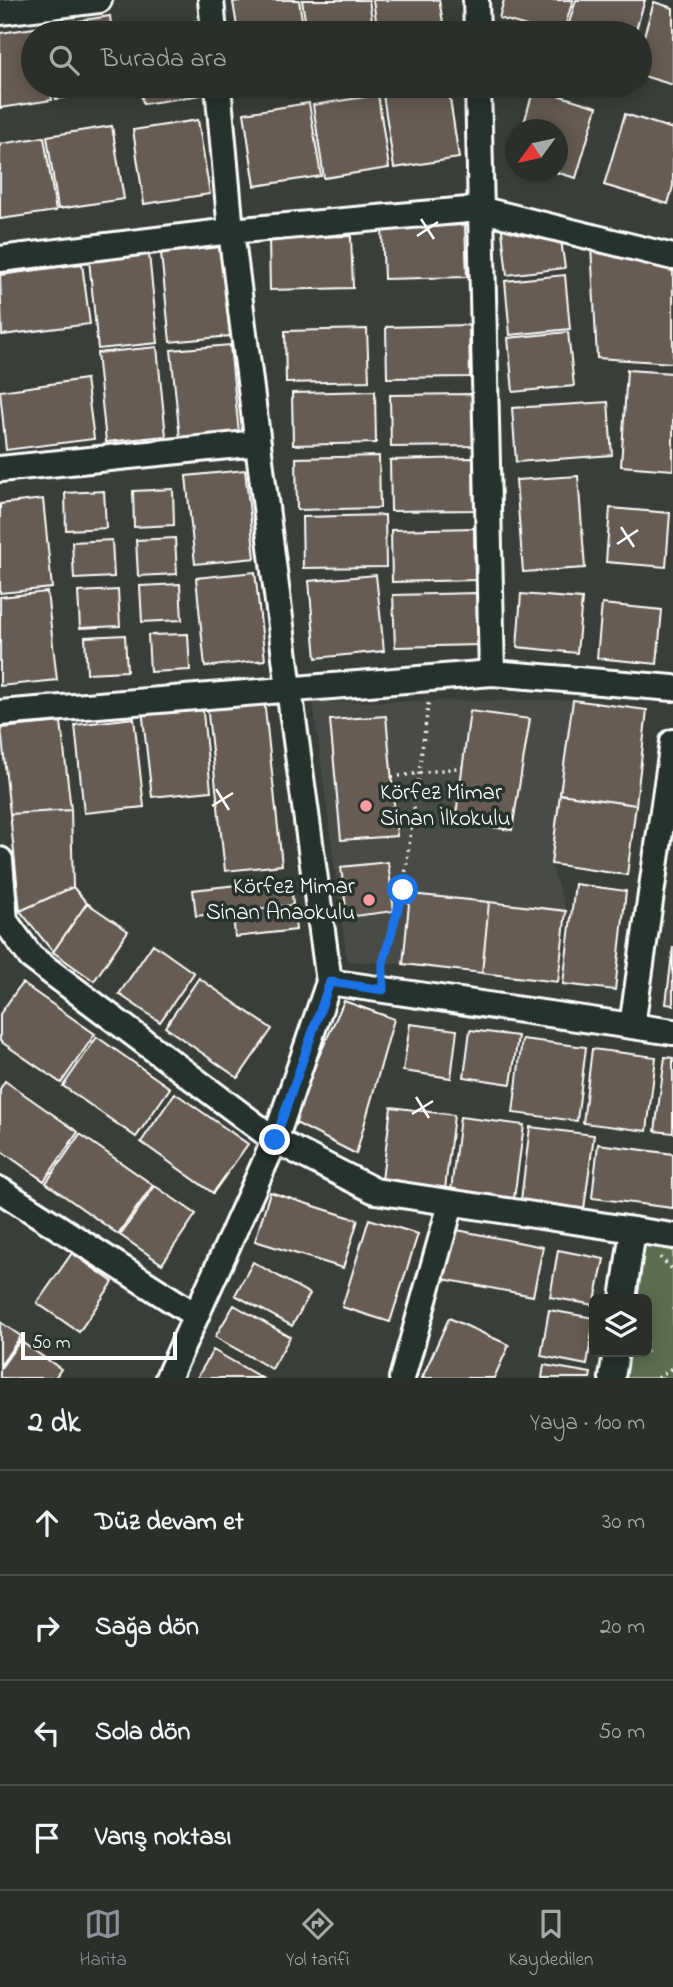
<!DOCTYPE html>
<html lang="tr">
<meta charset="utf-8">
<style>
:root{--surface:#2b2f2a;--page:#373b36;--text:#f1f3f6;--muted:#a6a9a8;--line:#474a47;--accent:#8c9099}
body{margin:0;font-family:"Indie Flower",sans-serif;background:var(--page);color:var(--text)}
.controls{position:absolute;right:21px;bottom:21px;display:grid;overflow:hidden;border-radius:10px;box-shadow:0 4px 18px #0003}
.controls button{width:63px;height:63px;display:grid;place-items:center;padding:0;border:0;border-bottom:2px solid var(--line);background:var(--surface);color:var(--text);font:35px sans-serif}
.compass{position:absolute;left:505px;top:119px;width:63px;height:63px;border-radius:50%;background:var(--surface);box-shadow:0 4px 18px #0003;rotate:237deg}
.scale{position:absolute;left:21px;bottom:18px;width:156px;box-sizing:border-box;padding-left:7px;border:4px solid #fff;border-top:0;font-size:19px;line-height:24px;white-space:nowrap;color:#fff;-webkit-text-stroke:5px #26332d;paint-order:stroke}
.stop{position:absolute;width:21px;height:21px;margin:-16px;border:5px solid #1a73e8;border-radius:50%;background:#fff}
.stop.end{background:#1a73e8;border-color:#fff;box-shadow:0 2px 7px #0008}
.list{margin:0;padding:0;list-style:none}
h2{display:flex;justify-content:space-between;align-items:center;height:91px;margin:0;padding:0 28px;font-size:30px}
h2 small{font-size:23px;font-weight:400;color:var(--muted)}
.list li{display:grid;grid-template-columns:46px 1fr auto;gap:21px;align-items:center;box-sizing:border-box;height:105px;padding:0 28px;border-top:2px solid var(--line)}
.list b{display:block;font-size:26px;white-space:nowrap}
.list em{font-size:23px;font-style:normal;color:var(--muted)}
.icon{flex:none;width:38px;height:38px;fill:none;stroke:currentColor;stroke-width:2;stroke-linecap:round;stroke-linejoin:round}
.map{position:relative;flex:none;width:673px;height:1378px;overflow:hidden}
.search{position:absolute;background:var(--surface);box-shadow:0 4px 18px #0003;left:21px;right:21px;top:21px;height:77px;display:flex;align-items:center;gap:18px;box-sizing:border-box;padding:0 24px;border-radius:38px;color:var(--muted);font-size:26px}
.sheet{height:511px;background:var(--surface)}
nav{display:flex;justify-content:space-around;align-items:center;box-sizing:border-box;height:98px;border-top:2px solid var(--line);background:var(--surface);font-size:19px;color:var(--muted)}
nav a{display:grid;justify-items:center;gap:4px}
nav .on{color:var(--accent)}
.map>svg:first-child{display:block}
.built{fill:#4a4b44}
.green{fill:#5c6e51;stroke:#aeb6a8;stroke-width:2}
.building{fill:#665b52;stroke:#fff;stroke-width:2}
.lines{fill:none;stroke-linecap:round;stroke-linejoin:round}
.street-casing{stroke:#fff;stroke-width:30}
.path{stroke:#fff;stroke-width:3.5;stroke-dasharray:2 5;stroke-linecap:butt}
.street{stroke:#26332d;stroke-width:24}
.route{stroke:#1a73e8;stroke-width:9}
.ticks{fill:none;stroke:#fff;stroke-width:2.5}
.poi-dot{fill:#ff9aa2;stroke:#26332d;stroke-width:2.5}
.labels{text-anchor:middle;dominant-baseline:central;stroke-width:7;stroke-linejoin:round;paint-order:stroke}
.poi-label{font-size:23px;fill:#fff;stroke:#26332d;text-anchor:start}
</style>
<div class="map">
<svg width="673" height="1378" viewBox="0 0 673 1378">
<rect width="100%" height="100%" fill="#393f38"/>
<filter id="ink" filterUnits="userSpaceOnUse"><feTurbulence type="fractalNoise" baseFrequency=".0143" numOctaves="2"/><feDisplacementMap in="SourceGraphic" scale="14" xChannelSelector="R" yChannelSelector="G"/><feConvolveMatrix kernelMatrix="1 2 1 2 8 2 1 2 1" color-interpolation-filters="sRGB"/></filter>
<g filter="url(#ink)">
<path class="built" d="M573,700L551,864L566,911L410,894L403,964L347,961L313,702Z"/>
<path class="green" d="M633,1230L673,1236V1378H612L616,1352H647V1299H623Z"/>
<path class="building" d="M247,0H299L304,33H238L233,2Z
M302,0H369L374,33H307Z
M373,0H439L445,33H378Z
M504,0H573L563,33H550L499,18Z
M576,0H645L635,33H566Z
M654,2L673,8V85L640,75V49Z
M110,16L112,33H46L45,26Z
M197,21L199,33H132V31Z
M41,27L42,33H33V86H50L52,100L0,108V33Z
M54,86H120L121,89L56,99Z
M140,86H207L208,94L143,104Z
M448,86L459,158L394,168L383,95Z
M534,88L597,107L576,178L555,172H558V130H522Z
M378,95L389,168L324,178L313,105Z
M309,103L321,176L255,186L244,113Z
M625,114L673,129V186L668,204L604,185Z
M198,120L210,194L144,204L133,130Z
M112,126L124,199L58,209L47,136Z
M44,137L56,211L0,219V144Z
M501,222L561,240L565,268L507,275Z
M465,225L467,277L384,279L382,227Z
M351,236L353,288L270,290L269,238Z
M591,245L673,264V363L597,358Z
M221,247L230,336L170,342L161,253Z
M149,254L158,343L98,349L89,260Z
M82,264L90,324L2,335L0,275Z
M565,275L570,329L510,335L505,281Z
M469,325L470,377L387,378L386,327Z
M367,329L369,381L286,383L285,331Z
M568,332L574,386L513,392L508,338Z
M230,345L239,433L180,439L171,350Z
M157,347L166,436L106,442L97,353Z
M627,370L673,373V470L621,466Z
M86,379L94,439L6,450L0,391Z
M375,391L376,443L293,445L292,393Z
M473,394L474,446L391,447L390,395Z
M608,402L612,455L516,462L512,408Z
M379,456L380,508L297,510L296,458Z
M473,458L474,510L391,511L390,460Z
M245,470L255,558L195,564L186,476Z
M578,476L585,568L523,572L516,480Z
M173,489L174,525L134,527L133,491Z
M104,491L106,528L66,530L65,493Z
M43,499L52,588L0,593V504Z
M610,508L670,513L666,567L606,562Z
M385,515L386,567L303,568L302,517Z
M474,528L475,580L392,582L391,530Z
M175,538L177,574L138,576L136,540Z
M112,540L114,577L74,579L72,542Z
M255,572L265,660L205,667L196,578Z
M376,575L384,651L316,658L309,581Z
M180,584L182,620L142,622L140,586Z
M118,590L120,626L80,628L78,592Z
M47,592L57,680L0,686V597Z
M476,593L478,645L395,647L393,595Z
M521,594L582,599L577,653L517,647Z
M602,604L662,610L657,664L597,658Z
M188,634L190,670L150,672L148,635Z
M125,635L127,671L87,673L85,637Z
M264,699L282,865L225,871L207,705Z
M573,700L647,710L636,805L560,794Z
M202,703L211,791L152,797L142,709Z
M470,711L530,719L512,830L455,822Z
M386,716L397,836L341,840L330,720Z
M134,718L144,807L84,813L75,725Z
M61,722L71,810L10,814L1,728Z
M560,794L636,805L627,875L551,864Z
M71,810L73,887L20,911L10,814Z
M388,862L394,911L347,917L341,867Z
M291,879L293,905L196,916L193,890Z
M575,884L626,891L615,990L563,984Z
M73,887L87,903L53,952L20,911Z
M410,894L489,902L482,973L403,964Z
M489,902L566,911L558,982L482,973Z
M87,903L128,931L94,981L53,952Z
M293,905L296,930L235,937L233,912Z
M153,944L194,973L160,1022L119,994Z
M673,947V1005L666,1004Z
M199,978L272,1029L238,1078L165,1027Z
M22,983L95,1034L61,1083L0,1041V1014Z
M344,1001L394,1019L356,1154L290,1120Z
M410,1024L457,1030L451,1078L403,1071Z
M470,1030L518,1036L511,1084L464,1077Z
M97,1037L170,1088L136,1137L63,1086Z
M522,1039L586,1047L577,1121L513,1113Z
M592,1049L656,1057L647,1131L583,1123Z
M665,1057L673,1058V1133L655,1131Z
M5,1081L78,1132L44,1181L0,1150V1089Z
M175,1093L248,1144L213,1193L141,1142Z
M391,1107L454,1115L445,1189L382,1180Z
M460,1117L524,1125L514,1199L451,1191Z
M530,1127L594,1135L584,1209L521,1200Z
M80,1134L153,1185L118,1234L46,1183Z
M598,1144L673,1154V1208L592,1198Z
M155,1186L196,1214L162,1264L120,1235Z
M270,1192L358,1220L343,1268L255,1241Z
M369,1219L418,1234L390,1322L342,1307Z
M452,1229L543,1247L533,1296L443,1279Z
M558,1250L604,1259L594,1305L550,1297Z
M72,1253L113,1282L79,1332L37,1303Z
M253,1262L310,1294L292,1326L235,1295Z
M234,1305L290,1337L272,1369L215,1337Z
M549,1310L594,1318L587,1365L541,1356Z
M449,1318L509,1345L494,1378H422Z
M0,1322L21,1336L0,1366Z
M20,1341L61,1369L55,1378H0V1369Z
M213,1350L262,1378H197Z
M544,1365L591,1373L590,1378H542Z"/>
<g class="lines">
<g class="street-casing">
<path id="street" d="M211,0L214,33
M476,0L477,33
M0,12L99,0
M478,86L492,673
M0,259L231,231L479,209L673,257
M0,469L258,443
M0,713L492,673L673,688
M0,860L5,921L31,957L275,1140L375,1191L673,1236
M329,982L673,1032
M632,1026L673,742
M0,1190L195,1315
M623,1299L633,1230
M168,1378L275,1140L329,982L289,689L231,231L218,86
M402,1378L451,1204
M612,1378L616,1352"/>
</g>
<path class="path" d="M392,777L463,767
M391,888L403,890
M383,967L403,890L429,699
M660,1257L673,1270
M658,1378L673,1367"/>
<use href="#street" class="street"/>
</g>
</g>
<g class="lines" filter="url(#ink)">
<path class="route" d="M275,1140L330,982L383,990V963L403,890"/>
</g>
<path class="ticks" d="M421,219L434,239M417,236L438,222M621,527L634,547M617,544L638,530M216,789L229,810M212,806L233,793M416,1097L429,1118M412,1114L433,1101"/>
<g class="poi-dot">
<circle cx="366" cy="806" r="7"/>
<circle cx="369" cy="900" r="7"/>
</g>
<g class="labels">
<g class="poi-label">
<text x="380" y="793">Körfez Mimar<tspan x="380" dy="26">Sinan İlkokulu</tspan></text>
<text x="355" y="887" text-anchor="end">Körfez Mimar<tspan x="355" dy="26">Sinan Anaokulu</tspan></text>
</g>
</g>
</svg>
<div class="controls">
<button><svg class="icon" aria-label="layers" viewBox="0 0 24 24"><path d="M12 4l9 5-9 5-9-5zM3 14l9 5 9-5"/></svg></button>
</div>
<svg class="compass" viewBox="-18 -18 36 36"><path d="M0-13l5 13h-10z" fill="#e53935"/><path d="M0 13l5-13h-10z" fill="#a6a9a8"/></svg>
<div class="scale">50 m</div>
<div class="stop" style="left:403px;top:890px"></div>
<div class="stop end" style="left:275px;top:1140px"></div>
<div class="search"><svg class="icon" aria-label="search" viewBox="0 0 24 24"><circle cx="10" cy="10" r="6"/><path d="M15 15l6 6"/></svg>Burada ara</div>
</div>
<section class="sheet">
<h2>2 dk<small>Yaya · 100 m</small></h2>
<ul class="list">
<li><svg class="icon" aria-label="ahead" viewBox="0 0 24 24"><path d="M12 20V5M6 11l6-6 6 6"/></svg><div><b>Düz devam et</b></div><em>30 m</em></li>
<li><svg class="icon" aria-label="right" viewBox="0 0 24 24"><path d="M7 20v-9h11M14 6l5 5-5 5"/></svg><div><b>Sağa dön</b></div><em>20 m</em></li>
<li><svg class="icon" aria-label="left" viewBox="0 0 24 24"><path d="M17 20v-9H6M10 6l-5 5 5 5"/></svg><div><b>Sola dön</b></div><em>50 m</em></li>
<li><svg class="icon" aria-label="arrive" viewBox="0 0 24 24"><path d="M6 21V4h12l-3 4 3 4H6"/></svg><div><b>Varış noktası</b></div></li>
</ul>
</section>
<nav>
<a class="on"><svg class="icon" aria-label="map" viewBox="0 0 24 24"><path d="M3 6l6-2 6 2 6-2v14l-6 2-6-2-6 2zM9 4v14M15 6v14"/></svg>Harita</a>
<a><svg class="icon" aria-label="directions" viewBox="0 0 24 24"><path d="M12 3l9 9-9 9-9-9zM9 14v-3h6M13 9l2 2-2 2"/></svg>Yol tarifi</a>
<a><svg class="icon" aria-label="saved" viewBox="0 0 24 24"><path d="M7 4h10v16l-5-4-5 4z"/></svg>Kaydedilen</a>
</nav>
